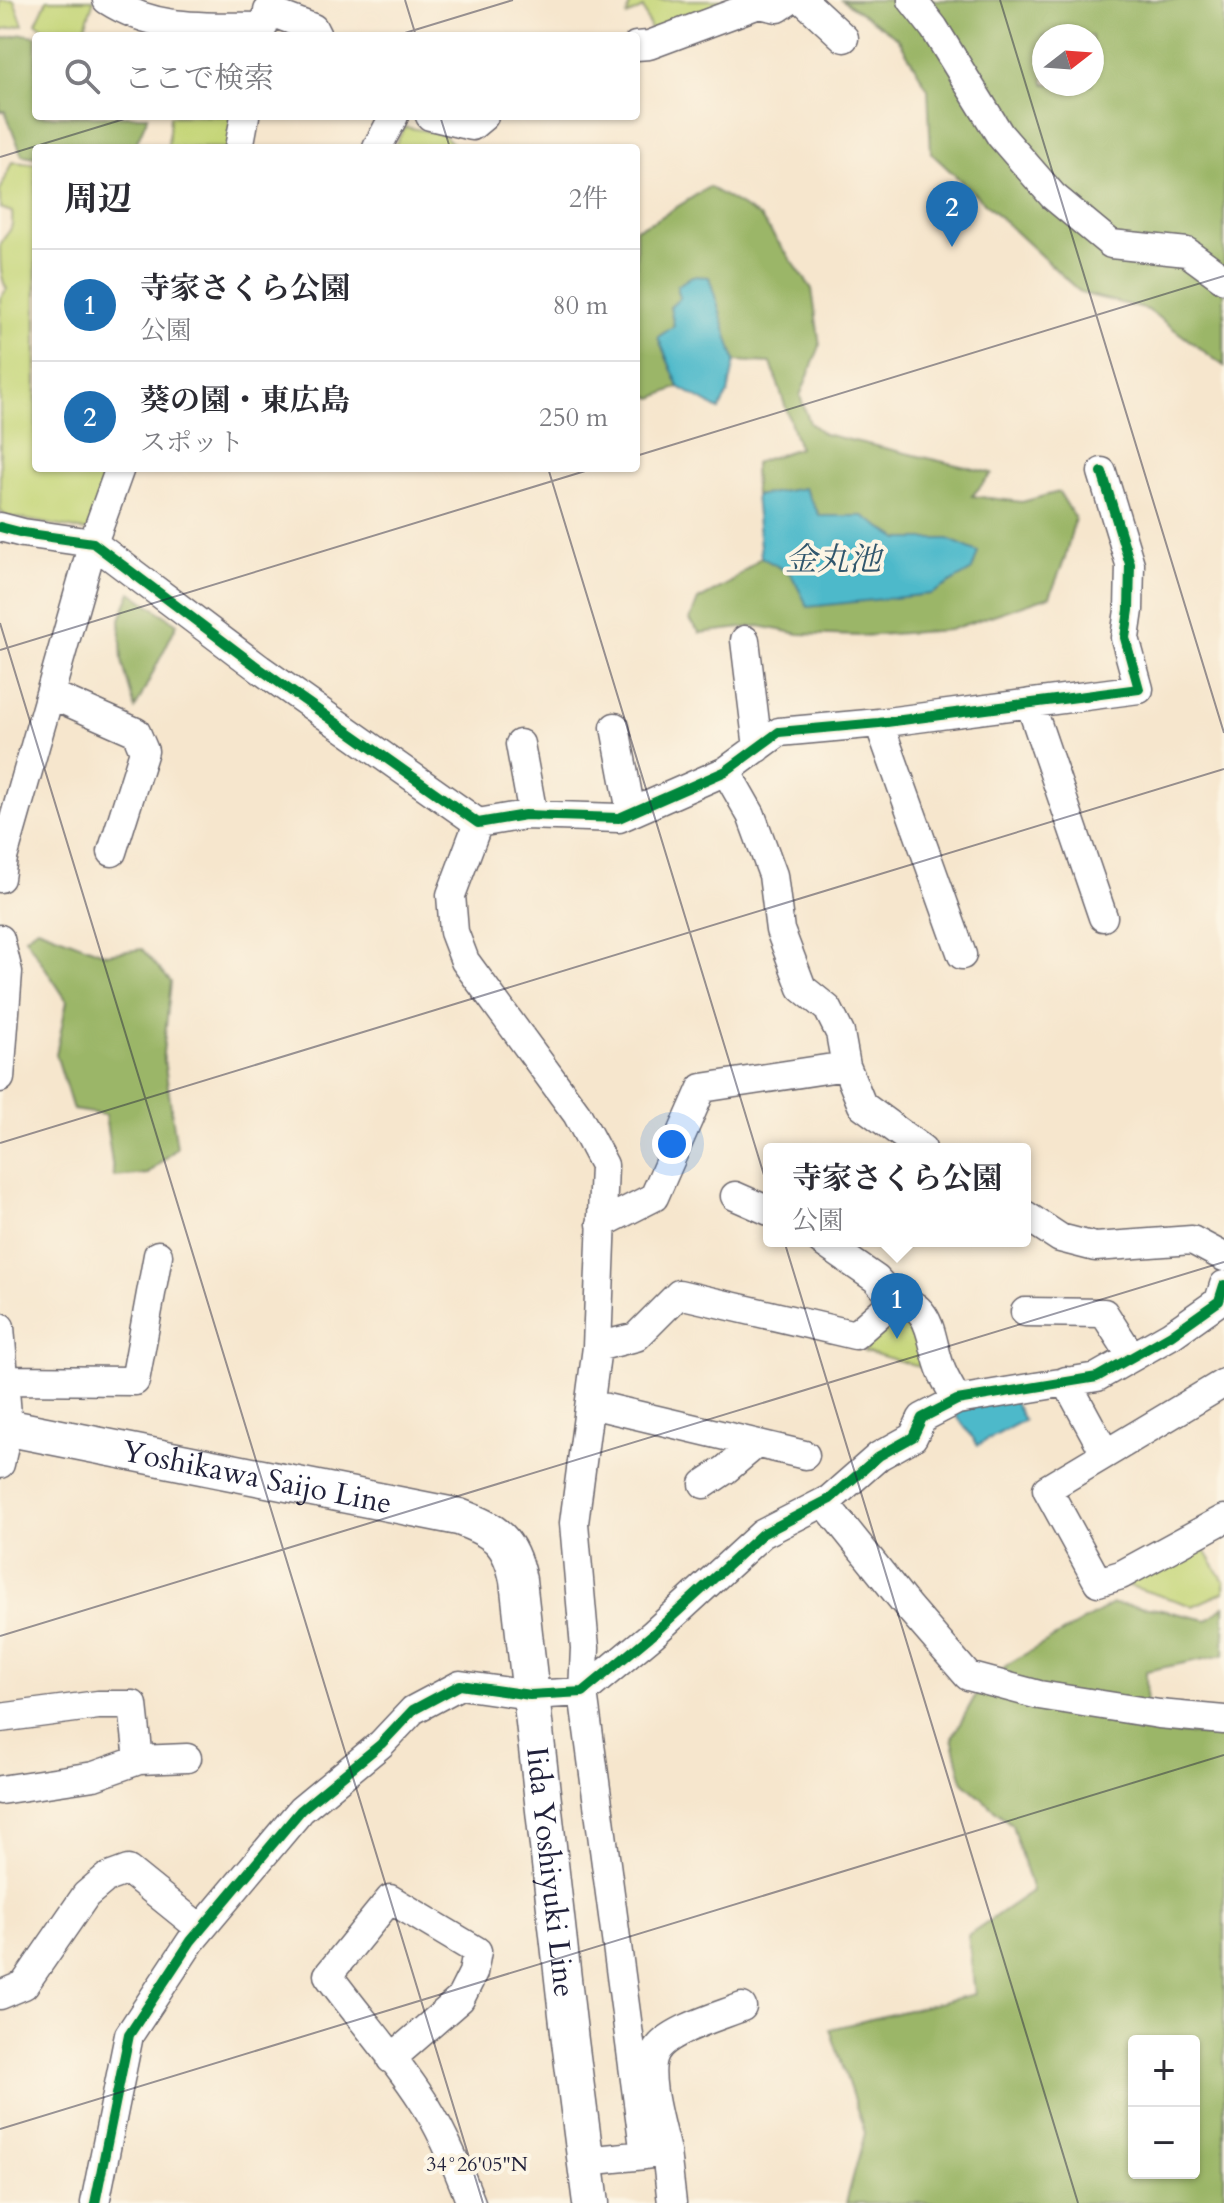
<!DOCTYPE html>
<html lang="ja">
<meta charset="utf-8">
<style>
:root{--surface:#fff;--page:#f7f7f7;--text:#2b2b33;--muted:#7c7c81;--line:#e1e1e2;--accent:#1f6fb2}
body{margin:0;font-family:Cardo,"Noto Serif JP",serif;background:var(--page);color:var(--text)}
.controls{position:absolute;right:24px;bottom:24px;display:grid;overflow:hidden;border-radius:8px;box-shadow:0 2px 6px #0004}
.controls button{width:72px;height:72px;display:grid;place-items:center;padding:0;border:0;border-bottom:2px solid var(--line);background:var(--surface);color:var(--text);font:40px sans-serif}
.compass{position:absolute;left:1032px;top:24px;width:72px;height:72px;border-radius:50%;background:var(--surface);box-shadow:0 2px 6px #0004;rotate:73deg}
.you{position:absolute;left:672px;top:1144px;width:28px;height:28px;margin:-20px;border:6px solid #fff;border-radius:50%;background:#1a73e8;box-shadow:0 0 0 12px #1a73e833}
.badge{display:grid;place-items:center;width:52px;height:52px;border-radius:50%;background:var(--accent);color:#fff;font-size:26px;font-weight:700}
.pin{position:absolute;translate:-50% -66px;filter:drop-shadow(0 2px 4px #0008)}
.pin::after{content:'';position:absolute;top:42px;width:28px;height:24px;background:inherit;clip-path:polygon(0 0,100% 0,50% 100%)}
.popup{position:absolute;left:763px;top:1143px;width:268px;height:104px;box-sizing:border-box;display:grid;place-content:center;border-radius:8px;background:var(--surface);filter:drop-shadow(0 2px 6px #0005);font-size:26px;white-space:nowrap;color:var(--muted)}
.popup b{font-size:30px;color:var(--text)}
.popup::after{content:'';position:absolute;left:50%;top:100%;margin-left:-16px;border:16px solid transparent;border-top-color:var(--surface)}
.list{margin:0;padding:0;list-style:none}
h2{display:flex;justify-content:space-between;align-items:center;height:104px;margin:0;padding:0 32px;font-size:34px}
h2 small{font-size:26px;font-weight:400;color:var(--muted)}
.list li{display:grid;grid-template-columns:52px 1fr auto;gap:24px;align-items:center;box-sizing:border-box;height:112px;padding:0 32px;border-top:2px solid var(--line)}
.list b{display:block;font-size:30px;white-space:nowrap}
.list p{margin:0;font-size:26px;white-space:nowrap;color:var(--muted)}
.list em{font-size:26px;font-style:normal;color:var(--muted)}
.icon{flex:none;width:44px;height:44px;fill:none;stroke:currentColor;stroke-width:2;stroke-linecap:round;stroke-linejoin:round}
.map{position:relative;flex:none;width:1224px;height:2203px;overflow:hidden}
.search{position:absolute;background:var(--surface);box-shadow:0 2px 6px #0004;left:32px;top:32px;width:608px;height:88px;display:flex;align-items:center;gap:20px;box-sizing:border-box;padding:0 28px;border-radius:8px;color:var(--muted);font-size:30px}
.panel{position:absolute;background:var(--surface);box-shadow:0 2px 6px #0004;left:32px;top:144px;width:608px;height:328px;border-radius:8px}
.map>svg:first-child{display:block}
.green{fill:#c4d577;stroke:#737c59;stroke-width:2}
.forest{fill:#9bb668;stroke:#5e6c52;stroke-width:2;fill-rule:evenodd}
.water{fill:#4eb9ca;stroke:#386e82;stroke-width:2}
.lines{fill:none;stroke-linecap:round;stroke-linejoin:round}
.minor-casing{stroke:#6c676e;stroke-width:31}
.major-casing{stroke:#6c676e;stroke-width:39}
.minor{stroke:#fff;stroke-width:28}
.major{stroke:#fff;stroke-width:36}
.cycleway-casing{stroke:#fcf5e5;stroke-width:15}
.cycleway{stroke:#00873e;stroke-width:10}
.ticks{fill:none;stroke:#22223b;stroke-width:2;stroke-opacity:0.45}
.labels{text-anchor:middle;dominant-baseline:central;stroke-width:8;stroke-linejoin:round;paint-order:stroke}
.street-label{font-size:30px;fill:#22223b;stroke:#fcf5e5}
.water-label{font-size:32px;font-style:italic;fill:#31576d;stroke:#fcf5e5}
.ticks-label{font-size:20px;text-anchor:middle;fill:#22223b;stroke:#fcf5e5;stroke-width:8;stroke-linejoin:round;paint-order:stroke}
</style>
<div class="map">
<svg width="1224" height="2203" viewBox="0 0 1224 2203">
<rect width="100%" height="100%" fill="#fcf5e5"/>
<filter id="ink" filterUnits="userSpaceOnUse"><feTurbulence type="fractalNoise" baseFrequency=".0125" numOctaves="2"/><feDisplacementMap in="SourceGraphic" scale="16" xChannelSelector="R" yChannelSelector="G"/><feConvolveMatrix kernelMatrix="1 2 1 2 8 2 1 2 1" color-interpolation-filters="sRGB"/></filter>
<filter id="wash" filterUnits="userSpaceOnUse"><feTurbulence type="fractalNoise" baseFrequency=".006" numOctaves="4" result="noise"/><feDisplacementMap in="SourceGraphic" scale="32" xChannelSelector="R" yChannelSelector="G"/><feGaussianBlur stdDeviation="1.8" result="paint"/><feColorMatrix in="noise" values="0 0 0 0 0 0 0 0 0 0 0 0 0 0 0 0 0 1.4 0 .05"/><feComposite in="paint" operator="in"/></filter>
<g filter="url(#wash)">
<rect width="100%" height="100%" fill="#f6e6cd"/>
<path class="green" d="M0,0H14L23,25L0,30Z
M47,0H94L82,36H59L36,23Z
M631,0H743L652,33L643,8L627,16Z
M170,116H240L234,148H168Z
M405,127L443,134L457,148H393Z
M12,162L36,164V468H112L87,531L6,516L0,510V298L7,289C0,279 0,259 0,246C6,229 14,236 12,212L0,208V191Z
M891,1311H909L919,1327L928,1369L864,1351Z
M1201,1544L1224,1581V1592L1193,1606L1120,1583Z"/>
<path class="forest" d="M842,0H1224V366L1148,310L1081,293L931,153L928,89L898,38ZM1044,36H1092V84H1044Z
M22,34L36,36V116H148L136,144L127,148H36V157L22,155L5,111H0V39Z
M709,187L760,217L812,289L820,346L800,396L810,423L824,434L992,473L972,496L1022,502L1059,492L1075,518L1065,558L1050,596L949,630L861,636L799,634L759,626L700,633L690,620L698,600L730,583L761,557L791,574L948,539H899L863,516H820L804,488L755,496L754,463L799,448L771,363L735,361L709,278L670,307L674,326L658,337L679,387L653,398L636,390V229L656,220Z
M131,592L177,624L135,709L122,661L120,619Z
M37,928L106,954L142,949L171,982L163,1053L177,1148L148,1174L114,1177L105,1115L73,1110L56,1054L67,1001L25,937Z
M1113,1604L1157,1609L1207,1620L1224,1606V1655L1146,1671L1147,1732L1224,1736V2203H846L865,2133L830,2029L975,1994L968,1935L1032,1891L1012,1825L963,1782L952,1738L978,1691L1008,1664ZM1134,2041H1194V2173H1134Z"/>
<path class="water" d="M692,276L709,277L735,361L728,393L719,410L679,387L658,337L674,326L670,307L680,298L677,286Z
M804,488L820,516H863L899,539H948L978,552L972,570L931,594L808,607L791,574L761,557L755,496Z
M1012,1399L1024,1420L978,1445L953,1411Z"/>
</g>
<g filter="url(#ink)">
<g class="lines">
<g class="minor-casing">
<path id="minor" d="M107,0C157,32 207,26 263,27
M803,0L844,38
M912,0L934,28L1000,135L1053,196L1111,244L1187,252L1224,279
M268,11L313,28L317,36
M636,46L649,45L759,4L778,8L790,0
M430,116L472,126L484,116
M239,148L245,116
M377,148L394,116
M0,527L23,533L93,543L260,669L478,823L525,815L619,818L726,771L779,732L879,723L1139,689L1125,638L1129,610L1130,564L1102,472
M745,640L758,748
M50,694L136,732L144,751L112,852
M1030,703L1103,917
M879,723L962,955
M615,727L631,812
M520,744L533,815
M726,771L751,815L773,875L780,930L802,988L828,1009L840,1033L846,1066L862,1105L922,1149
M478,823L451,895L454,932L465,961L577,1114L604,1165L597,1347L574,1523L585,1648L583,1692L645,2155L666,2152L672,2203
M0,878L3,858L93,543L120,468
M0,939L8,972L0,1078
M735,1196L769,1211
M1025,1215L1060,1238L1095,1247L1192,1240L1224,1257
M601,1224L654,1197L702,1088L846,1066
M821,1241L876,1279L895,1300
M1025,1312L1104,1313L1132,1357
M0,1327L8,1428L0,1464
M597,1347L636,1337L679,1294L855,1335L895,1300C935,1304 929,1342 942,1372C946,1381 952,1391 957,1400
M5,1380L135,1381L158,1255
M1066,1381L1105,1453
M1224,1383L1047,1489L1098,1582L1121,1575L1224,1519
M590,1404L805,1455
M704,1484L725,1470L756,1444
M824,1502L909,1608L968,1676L1039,1695L1159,1714L1224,1720
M0,1718L98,1705H133L139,1760
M0,1790L94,1776L139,1760L187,1758
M0,1995L24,1985L86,1895L106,1878L128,1870L201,1929
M391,2059L460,1999L473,1973L477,1951L390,1899L328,1975C358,2016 393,2055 421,2098C440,2126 459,2171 471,2203
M666,2152C661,2128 644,2075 655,2053C665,2031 720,2016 742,2007
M585,2161L645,2155
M95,2203L129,2035L191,1941L301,1810L381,1744L413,1710L460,1685L530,1695L583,1692L653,1634L762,1534L830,1499L879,1456L913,1437L922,1418L957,1400L1097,1377L1171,1335L1219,1301L1224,1285"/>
</g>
<g class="major-casing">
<g id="major">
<path id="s1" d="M0,1426L459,1517C496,1531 510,1540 518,1580L570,2041L591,2203"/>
</g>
</g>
<use href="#minor" class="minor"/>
<use href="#major" class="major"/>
<g class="cycleway-casing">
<path id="cycleway" d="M0,527L23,533L93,543L260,669L478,823L525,815L619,818L726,771L779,732L879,723L1139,689L1125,638L1129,610L1130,564L1102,472
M95,2203L129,2035L191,1941L301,1810L381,1744L413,1710L460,1685L530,1695L583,1692L653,1634L762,1534L830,1499L879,1456L913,1437L922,1418L957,1400L1097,1377L1171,1335L1219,1301L1224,1285"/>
</g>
<use href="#cycleway" class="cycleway"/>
</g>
</g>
<path class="ticks" d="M405,0L416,36M1000,0L1224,733M395,36L513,0M440,116L450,148M0,157L134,116M636,456L1224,276M548,468L1078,2203M0,623L483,2203M0,650L595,468M0,1143L1224,769M0,1636L1224,1262M0,2129L1224,1755"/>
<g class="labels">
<g class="street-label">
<text stroke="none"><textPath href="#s1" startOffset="262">Yoshikawa Saijo Line</textPath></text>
<text stroke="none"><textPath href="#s1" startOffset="854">Iida Yoshiyuki Line</textPath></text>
</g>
<g class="water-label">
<text x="833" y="560">金丸池</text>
</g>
</g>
<g class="ticks-label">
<text x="477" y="2171">34°26'05"N</text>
</g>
</svg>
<div class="controls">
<button>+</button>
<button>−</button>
</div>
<svg class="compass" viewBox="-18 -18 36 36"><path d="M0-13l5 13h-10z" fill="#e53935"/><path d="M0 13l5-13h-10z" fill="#7c7c81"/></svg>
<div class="you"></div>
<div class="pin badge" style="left:897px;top:1339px">1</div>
<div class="popup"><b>寺家さくら公園</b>公園</div>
<div class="pin badge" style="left:952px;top:247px">2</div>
<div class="search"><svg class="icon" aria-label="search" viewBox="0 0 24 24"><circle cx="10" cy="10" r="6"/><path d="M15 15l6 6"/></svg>ここで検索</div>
<section class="panel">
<h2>周辺<small>2件</small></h2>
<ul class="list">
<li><span class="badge">1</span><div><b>寺家さくら公園</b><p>公園</p></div><em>80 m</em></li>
<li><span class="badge">2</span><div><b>葵の園・東広島</b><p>スポット</p></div><em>250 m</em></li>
</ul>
</section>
</div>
